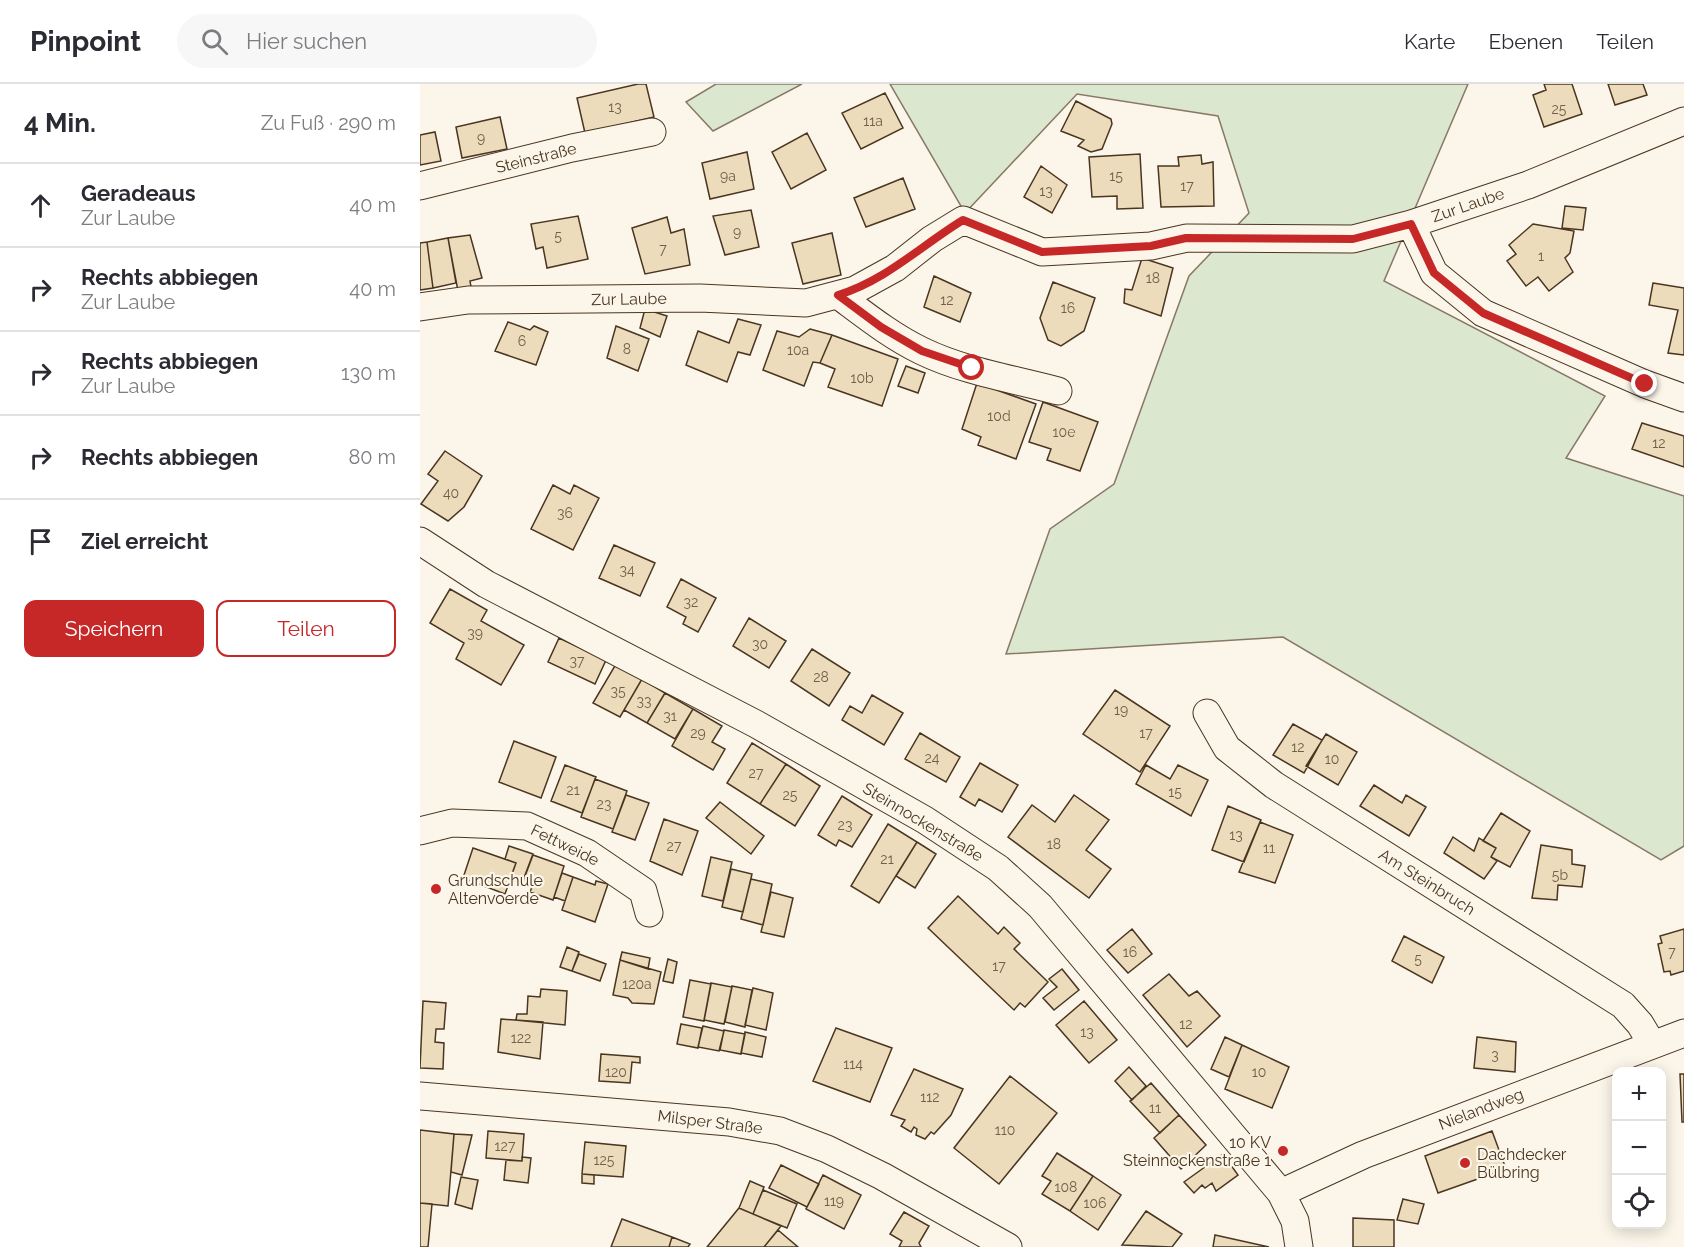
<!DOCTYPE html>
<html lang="de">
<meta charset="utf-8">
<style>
:root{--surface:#fff;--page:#f7f7f7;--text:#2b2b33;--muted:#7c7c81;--line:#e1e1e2;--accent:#c62828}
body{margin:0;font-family:Raleway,sans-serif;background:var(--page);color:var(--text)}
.controls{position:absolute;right:18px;bottom:18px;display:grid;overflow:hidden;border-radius:12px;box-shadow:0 3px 15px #0003}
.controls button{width:54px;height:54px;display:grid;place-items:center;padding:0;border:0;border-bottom:2px solid var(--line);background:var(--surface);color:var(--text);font:30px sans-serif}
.stop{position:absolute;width:18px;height:18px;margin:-14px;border:4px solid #c62828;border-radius:50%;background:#fff}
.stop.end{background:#c62828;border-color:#fff;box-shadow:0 2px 6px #0008}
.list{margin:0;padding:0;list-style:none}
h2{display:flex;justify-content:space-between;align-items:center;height:78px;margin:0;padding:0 24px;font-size:26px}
h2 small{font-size:20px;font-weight:400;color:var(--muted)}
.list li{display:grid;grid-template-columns:39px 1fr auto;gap:18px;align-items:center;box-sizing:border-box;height:84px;padding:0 24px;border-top:2px solid var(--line)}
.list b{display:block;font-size:22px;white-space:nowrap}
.list p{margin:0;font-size:20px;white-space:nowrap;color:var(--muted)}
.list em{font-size:20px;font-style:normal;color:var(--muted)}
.actions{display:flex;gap:12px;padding:18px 24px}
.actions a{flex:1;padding:14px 0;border:2px solid var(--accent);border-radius:12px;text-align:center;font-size:21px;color:var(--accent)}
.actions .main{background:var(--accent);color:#fff}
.icon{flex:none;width:33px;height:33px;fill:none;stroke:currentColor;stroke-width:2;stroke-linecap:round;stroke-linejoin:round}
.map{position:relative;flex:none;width:1264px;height:1163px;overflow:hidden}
header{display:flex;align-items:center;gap:36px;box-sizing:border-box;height:84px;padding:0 30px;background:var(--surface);border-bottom:2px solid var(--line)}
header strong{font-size:28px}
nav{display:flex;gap:33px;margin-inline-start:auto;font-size:21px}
.search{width:420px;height:54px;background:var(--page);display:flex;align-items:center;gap:15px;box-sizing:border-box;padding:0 21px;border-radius:33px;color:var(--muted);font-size:22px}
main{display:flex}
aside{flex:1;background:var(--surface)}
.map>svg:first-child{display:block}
.green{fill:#dce7d0;stroke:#887966;stroke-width:1.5}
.building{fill:#ecdcbc;stroke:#4a3520;stroke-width:1.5}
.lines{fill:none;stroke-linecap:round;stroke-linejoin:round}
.minor-casing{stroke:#4a3520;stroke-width:29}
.minor{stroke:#fbf6e9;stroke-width:27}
.route{stroke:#c62828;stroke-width:8}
.poi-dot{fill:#c62828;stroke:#fbf6e9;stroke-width:2}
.labels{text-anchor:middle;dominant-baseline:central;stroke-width:4.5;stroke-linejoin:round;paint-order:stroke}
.number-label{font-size:14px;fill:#725f47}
.street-label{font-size:16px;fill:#4a3520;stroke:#fbf6e9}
.poi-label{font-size:16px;fill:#4a3520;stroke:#fbf6e9;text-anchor:start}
</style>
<header>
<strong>Pinpoint</strong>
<div class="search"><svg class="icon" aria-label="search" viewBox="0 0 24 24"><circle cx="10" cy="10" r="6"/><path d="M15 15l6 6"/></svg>Hier suchen</div>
<nav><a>Karte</a><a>Ebenen</a><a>Teilen</a></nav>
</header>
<main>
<aside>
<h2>4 Min.<small>Zu Fuß · 290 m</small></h2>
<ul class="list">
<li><svg class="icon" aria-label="ahead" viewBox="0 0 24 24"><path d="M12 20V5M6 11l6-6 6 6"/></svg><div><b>Geradeaus</b><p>Zur Laube</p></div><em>40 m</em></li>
<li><svg class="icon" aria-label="right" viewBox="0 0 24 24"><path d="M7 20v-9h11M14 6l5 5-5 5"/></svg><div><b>Rechts abbiegen</b><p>Zur Laube</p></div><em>40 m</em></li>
<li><svg class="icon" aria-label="right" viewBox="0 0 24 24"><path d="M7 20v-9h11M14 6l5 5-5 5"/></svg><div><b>Rechts abbiegen</b><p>Zur Laube</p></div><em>130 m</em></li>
<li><svg class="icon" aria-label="right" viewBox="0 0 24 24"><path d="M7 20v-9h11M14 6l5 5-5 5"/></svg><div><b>Rechts abbiegen</b></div><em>80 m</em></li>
<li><svg class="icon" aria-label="arrive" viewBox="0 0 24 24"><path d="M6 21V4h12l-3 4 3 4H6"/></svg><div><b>Ziel erreicht</b></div></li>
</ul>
<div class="actions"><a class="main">Speichern</a><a>Teilen</a></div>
</aside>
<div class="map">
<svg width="1264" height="1163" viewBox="0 0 1264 1163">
<rect width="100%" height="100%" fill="#fbf6e9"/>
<path class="green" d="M296,0H382L293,47L266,18Z
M470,0H1048L964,197L1185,312L1146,374L1264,412V762L1241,776L863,553L586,570L630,445L694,400L769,192L829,129L798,32L657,10L545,129Z"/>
<path class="building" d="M218,0H226L234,33L165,49L157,14Z
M1124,0H1152L1162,30L1124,43L1113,11L1126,6Z
M1188,0H1223L1227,11L1195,21Z
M465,9L483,44L441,65L422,29Z
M656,17L691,35L692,40L682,65L671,68L658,62L664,56L641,47Z
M80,33L87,65L42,74L36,43Z
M15,48L21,77L0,81V51Z
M387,49L406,86L371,105L352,68Z
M327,68L334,105L290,115L282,79Z
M720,70L723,124L697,125V112L672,113L669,73Z
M781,71L782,80L793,78L794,122L741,123L738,82H759L758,73Z
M621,82L647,101L632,129L604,113Z
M483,94L495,125L446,143L434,114Z
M1145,122L1166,124L1163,146L1142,144Z
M331,126L339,163L305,171L293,132Z
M158,132L168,175L127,184L123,163L116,165L111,140Z
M247,133L251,149L264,145L270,181L225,190L212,144Z
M1113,140L1154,147L1150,169L1145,174L1153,188L1129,207L1118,193L1106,202L1087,177L1096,170L1089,161Z
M412,149L421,191L383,200L372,159Z
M50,151L62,194L50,197L51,203L38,207L28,154Z
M28,154L36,199L13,204L7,158Z
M7,158L13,204L0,206V159Z
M722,174L753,184L741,232L704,219L705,205L712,206Z
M514,192L551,209L540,238L504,223Z
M633,198L675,214L664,247L641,262L628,256L620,234Z
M1233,199L1264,204V271L1248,269L1258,226L1229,221Z
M225,225L247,232L240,253L220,244Z
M318,235L341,241L330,271L318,268L307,298L266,281L278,247L309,259Z
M88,238L110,246L114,242L128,248L116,281L75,267Z
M196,242L229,255L218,287L187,274Z
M390,245L412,251L400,279L393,278L384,302L343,286L357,247L379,253Z
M412,251L478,275L462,322L408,303L415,285L400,279Z
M486,282L505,289L498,309L478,302Z
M557,299L616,320L596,375L558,361L561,353L542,345Z
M623,318L678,338L660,387L627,376L631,365L609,358Z
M1222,339L1264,352V383L1212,365Z
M25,367L62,392L44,423L28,437L1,420L18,397L8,390Z
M133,401L150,410L154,401L179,414L153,466L111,445Z
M194,461L235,479L220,512L179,494Z
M261,495L296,514L278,548L263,540L266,533L247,523Z
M30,505L67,526L61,537L104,561L81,601L36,575L44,559L10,539Z
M329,534L366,557L349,584L313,562Z
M139,554L186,576L175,600L128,578Z
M392,565L430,589L409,622L371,597Z
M196,580L222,595L200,633L173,619Z
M222,595L245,609L227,639L204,626Z
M695,606L750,642L720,688L663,650Z
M245,609L273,625L255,655L227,639Z
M452,611L483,629L464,661L422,636L430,622L442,629Z
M273,625L302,642L292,658L305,665L293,686L252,662Z
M873,640L902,656L884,689L853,671Z
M500,649L540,673L526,698L485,675Z
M906,650L937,668L918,701L886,682Z
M94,657L136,673L121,714L79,698Z
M332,659L366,680L340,720L307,699Z
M560,679L598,701L582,728L559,715L555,722L540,713Z
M366,680L400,702L375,742L340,720Z
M145,681L176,693L162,729L131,717Z
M726,681L750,695L758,681L788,696L771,732L716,700Z
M175,695L207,707L193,745L161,733Z
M954,701L982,719L986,711L1006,723L989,752L940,722Z
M206,711L229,719L215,756L192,748Z
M654,711L689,736L666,766L691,785L669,814L588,753L612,721L635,738Z
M422,712L452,731L432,763L419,756L416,762L398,751Z
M300,718L344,752L331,770L286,734Z
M808,722L841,736L824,778L792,766Z
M1081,729L1110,747L1090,783L1071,773L1076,764L1063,757Z
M244,735L278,747L262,791L230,777Z
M840,738L873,751L855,799L819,788Z
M468,740L497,758L459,819L431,802Z
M1033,753L1054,767L1059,754L1076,764L1071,773L1077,777L1064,795L1024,769Z
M497,758L516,770L495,804L476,792Z
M1121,761L1152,766V780L1165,782L1162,803L1138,801L1137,816L1112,814Z
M89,762L113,770L102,799L90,795L96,779L85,775Z
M53,764L96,779L85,810L43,794Z
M113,771L144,782L133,816L110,808L112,803L102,800Z
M291,773L312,778L303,817L282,812Z
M311,785L332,790L323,828L302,823Z
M142,789L153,793L145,817L134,813Z
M153,793L175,801L176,797L188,800L175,838L142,826Z
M331,795L352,800L343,841L321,835Z
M351,808L373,814L364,853L341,848Z
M538,812L578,850L584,843L600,859L594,865L628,898L605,923L600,919L594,926L508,844Z
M712,845L732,870L708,889L687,866Z
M1264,845V887L1251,891L1250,887L1244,888L1238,860L1242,859L1240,852Z
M984,852L1024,873L1012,899L972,877Z
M147,863L159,868L152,887L140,883Z
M202,868L230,874L228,885L200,876Z
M159,870L186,880L180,897L152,887Z
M248,875L257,878L253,899L243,897Z
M200,876L241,888L234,920L212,919L208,914L193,911Z
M642,885L659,906L634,926L623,914L637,903L629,895Z
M749,890L769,912L777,907L800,932L767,963L723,911Z
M270,896L291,900L284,937L263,933Z
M291,899L312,903L304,940L284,936Z
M312,902L332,906L325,943L305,938Z
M333,904L353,909L346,946L325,941Z
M121,905L147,907L145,941L96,936L97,930H107L108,912L120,913Z
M3,917L26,919L24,945H16L15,958L24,959L23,985L0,984Z
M664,917L697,956L669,979L636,941Z
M81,935L123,938L120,975L78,968Z
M261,940L282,944L278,964L257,960Z
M283,942L304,947L299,967L278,963Z
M416,944L472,964L450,1018L393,997Z
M304,946L325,950L321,970L300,966Z
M325,948L346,953L342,973L321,969Z
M805,953L822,961L809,993L791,985Z
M1057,953L1096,958L1095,988L1054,984Z
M822,961L869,983L852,1024L805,1005Z
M181,970L220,973V979L212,978L210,999L179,997Z
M709,983L726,1002L712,1016L695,997Z
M494,985L543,1005L531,1031L514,1050L511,1048L505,1055L496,1051L497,1045L494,1043L491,1048L481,1042L485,1036L471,1031Z
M1260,990H1264V1038H1262Z
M590,992L637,1029L579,1100L534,1064Z
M731,999L759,1031L740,1049L710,1017Z
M759,1031L786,1061L761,1085L734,1054Z
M0,1046L34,1050L28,1122L0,1119Z
M68,1047L104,1050L102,1077L66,1074Z
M1072,1047L1086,1085L1018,1109L1005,1072Z
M34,1050L52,1051L42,1091L31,1088Z
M165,1058L206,1062L203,1093L162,1090Z
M637,1069L673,1092L650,1127L622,1110L631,1097L622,1092Z
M803,1070L818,1091L796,1107L792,1099L785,1104L782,1101L774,1109L764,1098Z
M102,1073L111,1074L108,1099L84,1096L86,1076L102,1077Z
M361,1081L399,1100L387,1123L349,1104Z
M162,1090L174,1091V1100L162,1099Z
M403,1091L441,1111L424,1145L386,1125Z
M673,1092L701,1111L678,1146L650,1127Z
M41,1093L58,1096L52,1125L35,1120Z
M330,1097L344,1103L333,1130L319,1124Z
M343,1106L377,1120L367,1144L333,1130Z
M983,1115L1004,1120L998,1140L977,1136Z
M0,1119L12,1120L8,1163H0Z
M319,1124L361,1142L344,1163H287Z
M726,1127L762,1150L752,1163L702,1161Z
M484,1128L509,1142L499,1159L501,1163H479L482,1157L470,1150Z
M933,1134L974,1136V1163H933Z
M202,1135L252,1153L249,1163H191Z
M358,1146L378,1163H344Z
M795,1151L849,1163H793Z
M252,1153L270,1160L268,1163H249Z"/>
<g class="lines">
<g class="minor-casing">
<path id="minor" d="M0,102L152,64L232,48
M991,140L1014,189L1063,229L1225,300L1264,314
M418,211C445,231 471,252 502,267C543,287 593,295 638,307
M0,223L48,216L280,214L386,219L435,206L475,184L512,155L543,136L622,168L731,162L767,154L933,155L991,140L1108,101L1264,37
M0,457L66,500L336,640L505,736L578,784L620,822L861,1109L875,1137L879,1163
M787,629L807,664L854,701L1203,921L1220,940L1232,960
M0,747L32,739L107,742L167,769L223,807L229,829
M0,1012L309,1038L360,1047L407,1065L462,1092L588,1163
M861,1109L943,1071L1264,949"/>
</g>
<use href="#minor" class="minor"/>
</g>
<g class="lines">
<path class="route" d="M552,284L502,267L461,243L418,211C465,197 502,161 543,136L622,168L731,162L766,154L933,155L991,140L1014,189L1063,229L1225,300"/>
</g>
<g class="poi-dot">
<circle cx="16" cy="805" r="6"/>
<circle cx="863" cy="1067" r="6"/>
<circle cx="1045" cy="1079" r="6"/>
</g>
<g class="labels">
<g class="number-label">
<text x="195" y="23">13</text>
<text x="1139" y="25">25</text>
<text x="453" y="37">11a</text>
<text x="61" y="54">9</text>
<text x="308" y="92">9a</text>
<text x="696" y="92">15</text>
<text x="767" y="102">17</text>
<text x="626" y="107">13</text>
<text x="317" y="148">9</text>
<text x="138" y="152">5</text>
<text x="243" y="165">7</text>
<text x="1121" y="172">1</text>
<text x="733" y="194">18</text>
<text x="527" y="216">12</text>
<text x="648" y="224">16</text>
<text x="102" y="257">6</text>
<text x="207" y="265">8</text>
<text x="378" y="266">10a</text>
<text x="442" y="294">10b</text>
<text x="579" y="332">10d</text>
<text x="644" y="348">10e</text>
<text x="1239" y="359">12</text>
<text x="31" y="409">40</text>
<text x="145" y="429">36</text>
<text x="207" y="486">34</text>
<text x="271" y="518">32</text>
<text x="55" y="549">39</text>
<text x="340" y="560">30</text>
<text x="157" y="577">37</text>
<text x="401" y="593">28</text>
<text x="198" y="607">35</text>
<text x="224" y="617">33</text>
<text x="701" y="626">19</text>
<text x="250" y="632">31</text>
<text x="278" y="649">29</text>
<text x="726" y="649">17</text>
<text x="878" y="663">12</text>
<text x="512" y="674">24</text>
<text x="912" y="675">10</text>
<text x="336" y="689">27</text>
<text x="153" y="706">21</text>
<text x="755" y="708">15</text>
<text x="370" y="711">25</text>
<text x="184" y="720">23</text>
<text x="425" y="741">23</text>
<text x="816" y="751">13</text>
<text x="634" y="760">18</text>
<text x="254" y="762">27</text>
<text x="849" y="764">11</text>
<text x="467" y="775">21</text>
<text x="1140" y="791">5b</text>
<text x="710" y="868">16</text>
<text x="1252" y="868">7</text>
<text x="998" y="875">5</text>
<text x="579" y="882">17</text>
<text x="217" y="900">120a</text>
<text x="766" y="940">12</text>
<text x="667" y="948">13</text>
<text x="101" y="954">122</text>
<text x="1075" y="971">3</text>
<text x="433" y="980">114</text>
<text x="196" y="988">120</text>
<text x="839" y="988">10</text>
<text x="510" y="1013">112</text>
<text x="735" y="1024">11</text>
<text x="585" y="1046">110</text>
<text x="85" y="1062">127</text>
<text x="184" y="1076">125</text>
<text x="646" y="1103">108</text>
<text x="414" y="1117">119</text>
<text x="675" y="1119">106</text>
</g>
<g class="street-label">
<text transform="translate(116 74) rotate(-14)">Steinstraße</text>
<text transform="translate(1048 121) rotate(-19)">Zur Laube</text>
<text transform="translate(209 215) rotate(-1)">Zur Laube</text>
<text transform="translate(503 738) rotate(31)">Steinnockenstraße</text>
<text transform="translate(145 761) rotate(26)">Fettweide</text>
<text transform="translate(1007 798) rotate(32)">Am Steinbruch</text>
<text transform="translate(1061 1025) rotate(-21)">Nielandweg</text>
<text transform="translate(290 1038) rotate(7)">Milsper Straße</text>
</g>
<g class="poi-label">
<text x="28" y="796">Grundschule<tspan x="28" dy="18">Altenvoerde</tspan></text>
<text x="851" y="1058" text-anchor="end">10 KV<tspan x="851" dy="18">Steinnockenstraße 1</tspan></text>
<text x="1057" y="1070">Dachdecker<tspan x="1057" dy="18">Bülbring</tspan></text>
</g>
</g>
</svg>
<div class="controls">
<button>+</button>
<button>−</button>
<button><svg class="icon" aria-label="locate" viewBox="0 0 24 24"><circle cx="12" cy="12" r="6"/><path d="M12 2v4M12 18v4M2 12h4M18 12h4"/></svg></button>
</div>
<div class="stop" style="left:552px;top:284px"></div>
<div class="stop end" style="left:1225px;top:300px"></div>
</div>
</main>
